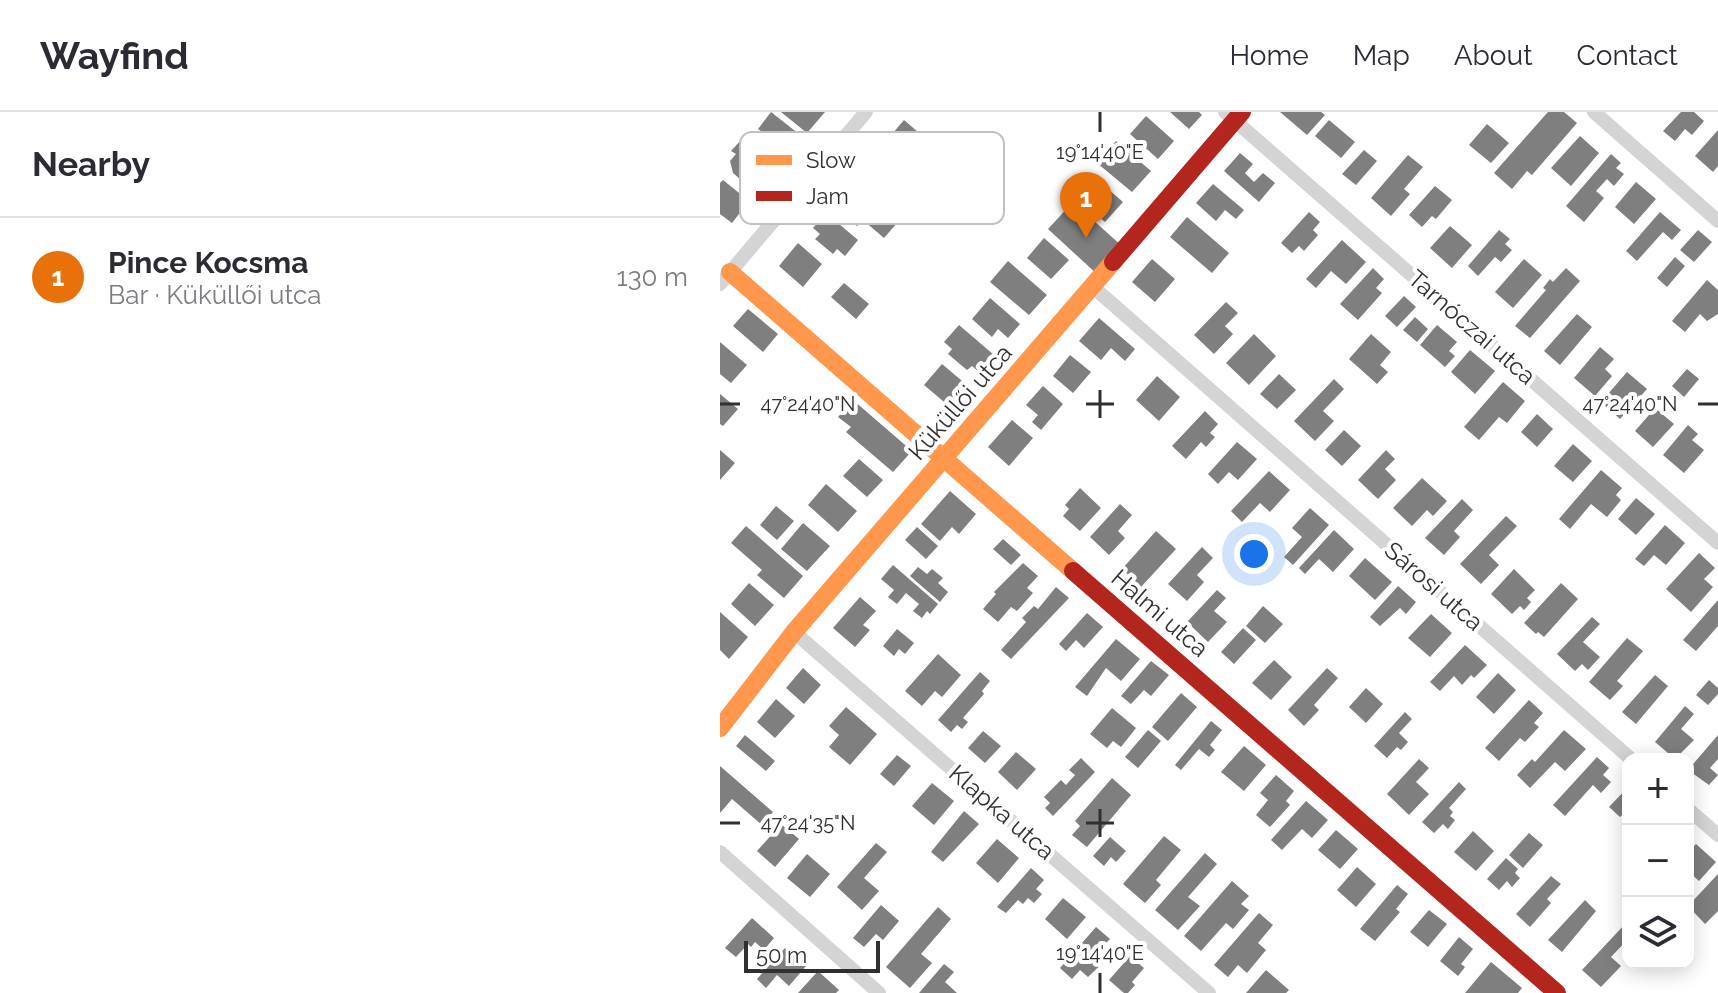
<!DOCTYPE html>
<meta charset="utf-8">
<style>
:root{--surface:#fff;--page:#f7f7f7;--text:#2b2b33;--muted:#7c7c81;--line:#e1e1e2;--accent:#b45309}
body{margin:0;font-family:Raleway,sans-serif;background:var(--page);color:var(--text)}
.controls{position:absolute;right:24px;bottom:24px;display:grid;overflow:hidden;border-radius:16px;box-shadow:0 4px 20px #0003}
.controls button{width:72px;height:72px;display:grid;place-items:center;padding:0;border:0;border-bottom:2px solid var(--line);background:var(--surface);color:var(--text);font:40px sans-serif}
.scale{position:absolute;left:24px;bottom:20px;width:136px;box-sizing:border-box;padding-left:8px;border:4px solid #303030;border-top:0;font-size:22px;line-height:28px;white-space:nowrap;color:#303030;-webkit-text-stroke:6px #fff;paint-order:stroke}
.you{position:absolute;left:534px;top:442px;width:28px;height:28px;margin:-20px;border:6px solid #fff;border-radius:50%;background:#1a73e8;box-shadow:0 0 0 12px #1a73e833}
.badge{display:grid;place-items:center;width:52px;height:52px;border-radius:50%;background:var(--accent);color:#fff;font-size:26px;font-weight:700}
.pin{position:absolute;translate:-50% -66px;filter:drop-shadow(0 2px 4px #0008)}
.pin::after{content:'';position:absolute;top:42px;width:28px;height:24px;background:inherit;clip-path:polygon(0 0,100% 0,50% 100%)}
.list{margin:0;padding:0;list-style:none}
h2{display:flex;justify-content:space-between;align-items:center;height:104px;margin:0;padding:0 32px;font-size:34px}
h2 small{font-size:26px;font-weight:400;color:var(--muted)}
.list li{display:grid;grid-template-columns:52px 1fr auto;gap:24px;align-items:center;box-sizing:border-box;height:120px;padding:0 32px;border-top:2px solid var(--line)}
.list b{display:block;font-size:30px;white-space:nowrap}
.list p{margin:0;font-size:26px;white-space:nowrap;color:var(--muted)}
.list em{font-size:26px;font-style:normal;color:var(--muted)}
.icon{flex:none;width:44px;height:44px;fill:none;stroke:currentColor;stroke-width:2;stroke-linecap:round;stroke-linejoin:round}
.map{position:relative;flex:none;width:998px;height:881px;overflow:hidden}
header{display:flex;align-items:center;gap:48px;box-sizing:border-box;height:112px;padding:0 40px;background:var(--surface);border-bottom:2px solid var(--line)}
header strong{font-size:38px}
nav{display:flex;gap:44px;margin-inline-start:auto;font-size:28px}
main{display:flex}
aside{flex:1;background:var(--surface)}
.map>svg:first-child{display:block}
.building{fill:#7f7f7f}
.lines{fill:none;stroke-linecap:round;stroke-linejoin:round}
.street{stroke:#d4d4d4;stroke-width:14}
.slow{stroke:#ff974d;stroke-width:18}
.jam{stroke:#b3261e;stroke-width:18}
.ticks{fill:none;stroke:#303030;stroke-width:3}
.labels{text-anchor:middle;dominant-baseline:central;stroke-width:8;stroke-linejoin:round;paint-order:stroke}
.street-label{font-size:24px;fill:#303030;stroke:#fff}
.key{fill:#fff;stroke:#c1c1c1;stroke-width:2}
.key-label{font-size:22px;fill:#303030}
.ticks-label{font-size:20px;text-anchor:middle;fill:#303030;stroke:#fff;stroke-width:8;stroke-linejoin:round;paint-order:stroke}
</style>
<header>
<strong>Wayfind</strong>
<nav><a>Home</a><a>Map</a><a>About</a><a>Contact</a></nav>
</header>
<main>
<aside>
<h2>Nearby<small></small></h2>
<ul class="list">
<li><span class="badge" style="background:#e8710a">1</span><div><b>Pince Kocsma</b><p>Bar · Küküllői utca</p></div><em>130 m</em></li>
</ul>
</aside>
<div class="map">
<svg width="998" height="881" viewBox="0 0 998 881">
<rect width="100%" height="100%" fill="#fff"/>
<path class="building" d="M51,0L84,26L66,49L43,33L49,25L38,17Z
M61,0H105L87,21Z
M450,0H479L482,3L469,17Z
M560,0H601L605,3L587,23Z
M828,0H844L857,11L812,63L807,59L792,77L774,61Z
M961,0H974L984,9L972,23L965,17L955,29L943,19Z
M426,4L454,29L438,47L410,22Z
M184,8L212,32L194,53L166,29Z
M609,8L635,30L621,46L595,24Z
M767,12L789,31L771,51L749,33Z
M998,18V54L993,60L975,44Z
M860,24L879,41L851,74L831,56Z
M21,28L57,59L37,82L13,61L10,49L16,42L11,39Z
M396,29L431,59L412,80L377,51Z
M644,38L657,49L636,73L622,62Z
M520,41L533,52L525,61L534,70L543,61L555,71L539,90L504,59Z
M891,42L901,51L896,56L904,62L894,74L887,67L876,79L884,86L864,110L846,94Z
M688,43L703,55L684,77L690,82L671,104L651,86Z
M373,64L403,90L385,110L355,84Z
M3,68L29,89L12,111L0,102V71Z
M131,69L178,110L164,126L143,108L137,114L120,99L125,93L116,85Z
M916,70L936,87L914,112L895,95Z
M493,72L524,98L516,107L505,98L496,109L476,91Z
M715,74L732,88L716,107L712,104L702,115L689,103Z
M353,90L403,135L378,163L328,117Z
M589,100L600,110L593,118L598,123L584,139L579,134L572,141L561,131Z
M940,100L961,118L952,128L943,120L917,149L906,139Z
M106,101L138,128L125,144L117,137L113,142L95,127L100,122L93,116Z
M467,105L509,141L492,161L450,125Z
M730,114L752,133L732,156L710,136Z
M779,118L790,127L785,132L792,138L781,150L775,145L758,164L748,154Z
M978,118L992,130L974,150L960,138Z
M324,126L349,148L331,167L307,146Z
M622,128L646,150L626,172L611,159L596,176L586,167Z
M78,131L102,152L83,175L59,154Z
M955,145L965,154L947,175L937,166Z
M432,147L455,167L435,190L412,170Z
M804,147L822,163L793,196L775,180Z
M288,149L327,183L309,203L270,170Z
M653,156L664,167L656,176L662,181L638,208L620,192Z
M846,156L860,169L810,226L795,214L826,178L823,176L830,167L833,170Z
M987,168L998,178V202L987,209L980,202L965,220L952,209Z
M124,171L149,192L136,207L111,185Z
M684,184L696,195L677,215L665,204Z
M270,186L300,212L288,226L278,217L272,225L252,207Z
M506,190L518,201L505,214L513,222L494,242L474,223Z
M28,197L58,222L43,240L13,214Z
M857,202L872,215L840,253L824,239Z
M695,205L708,217L697,230L683,218Z
M379,206L415,237L405,249L391,236L381,248L359,229Z
M239,213L274,243L259,260L252,254L247,258L228,242L232,237L224,230Z
M717,213L737,230L729,239L735,244L725,255L700,233Z
M534,222L556,244L529,273L506,251Z
M651,222L671,240L660,253L668,260L657,272L629,247Z
M0,230L27,253L11,271L0,262Z
M880,235L894,247L885,257L892,264L875,284L854,266Z
M750,238L775,259L755,282L731,260Z
M350,243L371,260L353,281L333,264Z
M222,252L248,274L230,295L204,273Z
M967,257L979,267L964,285L952,274Z
M907,260L927,277L900,307L881,290Z
M559,262L576,278L557,297L540,282Z
M437,264L460,285L439,309L416,288Z
M614,267L624,277L603,299L614,309L595,329L574,309Z
M783,270L805,289L787,311L779,305L759,328L744,315Z
M323,274L343,292L321,318L312,310L318,303L306,293Z
M0,282L18,297L3,314L0,312Z
M133,288L192,339L173,360L126,320L131,315L118,305Z
M935,296L954,312L933,335L915,319Z
M485,299L498,312L490,321L495,325L486,335L481,330L466,347L452,334Z
M817,302L833,317L817,335L801,320Z
M292,308L313,326L289,354L268,335Z
M968,313L978,322L972,328L984,338L964,361L943,343Z
M624,318L641,334L622,354L605,338Z
M517,330L537,347L518,368L509,360L498,372L488,362Z
M853,332L872,349L853,370L834,354Z
M0,338L15,351L0,368Z
M666,338L675,347L665,357L676,368L658,387L638,368Z
M139,347L163,368L147,385L123,364Z
M881,358L902,376L896,383L901,388L887,405L871,392L850,417L839,407Z
M549,359L570,378L550,400L540,391L522,410L511,399Z
M702,366L727,389L713,404L707,398L692,414L673,396Z
M106,372L137,399L118,420L88,393Z
M360,376L381,396L360,419L343,404L349,397L345,393Z
M230,379L256,402L239,422L232,415L220,429L201,412Z
M916,386L935,402L916,423L898,407Z
M742,387L753,398L734,419L740,425L724,443L705,426Z
M400,392L412,403L398,419L405,426L389,443L370,425Z
M56,394L74,409L57,428L40,413Z
M590,396L609,413L573,453L564,445L582,425L572,416Z
M786,404L797,414L769,443L779,453L761,472L740,452Z
M83,411L110,434L87,459L61,437Z
M945,413L965,431L946,453L934,443L924,454L915,447Z
M26,414L83,464L64,486L37,463L42,458L11,431Z
M197,415L218,434L206,447L185,428Z
M614,418L634,437L613,460L599,447L585,462L579,456Z
M436,419L456,437L421,475L402,457Z
M283,427L301,443L291,453L273,437Z
M482,435L493,446L477,463L484,470L467,489L448,472Z
M979,441L995,456L984,467L993,475L971,500L946,477Z
M645,446L672,470L655,488L629,464Z
M303,451L318,464L307,476L313,481L297,499L291,495L278,510L263,497L276,482L274,480Z
M173,453L218,492L210,502L207,499L202,506L193,499L199,492L186,481L177,492L168,485L174,478L161,467Z
M198,455L207,462L212,457L223,466L218,471L228,480L220,490L190,464Z
M794,457L815,478L807,486L811,490L804,498L800,494L792,502L771,482Z
M29,471L54,493L35,514L11,492Z
M841,471L858,487L824,525L818,520L816,522L804,511Z
M678,474L696,490L686,502L680,496L660,514L650,505Z
M336,475L349,486L291,547L281,538L306,510L302,506L314,494L318,497Z
M497,478L506,486L494,499L507,510L488,530L467,510Z
M140,485L156,499L143,513L150,518L135,535L113,516Z
M998,488V514L976,539L963,528Z
M543,494L563,512L545,531L526,514Z
M0,500L28,525L9,547L0,538Z
M367,501L383,515L364,536L356,528L346,539L339,532Z
M711,502L732,521L710,545L688,526Z
M872,505L880,512L863,530L880,545L868,558L862,552L855,559L837,542Z
M523,516L536,528L514,552L501,540Z
M177,517L194,531L185,542L179,537L174,544L163,534Z
M907,526L923,539L897,569L903,574L890,588L869,570Z
M396,527L420,547L401,569L386,556L367,584L355,575Z
M745,533L767,553L754,566L751,563L742,573L734,564L720,579L710,570Z
M218,542L241,563L222,585L215,579L202,594L185,579Z
M554,548L572,565L551,588L532,571Z
M431,549L449,563L431,584L424,578L411,592L401,584Z
M83,556L101,573L84,592L66,576Z
M607,556L618,566L594,593L599,598L584,614L568,598Z
M260,560L270,569L262,579L264,582L243,606L248,610L242,617L237,613L231,620L218,608Z
M778,561L796,578L774,602L756,585Z
M935,563L948,574L916,612L902,600Z
M989,568L998,576V582L988,593L976,583Z
M646,576L663,592L646,611L629,595Z
M461,581L477,595L448,629L432,615Z
M56,587L75,604L55,626L37,610Z
M809,588L823,601L814,611L819,615L805,630L800,626L779,649L765,636Z
M965,594L974,602L961,617L974,628L955,647L935,630Z
M126,595L157,622L130,653L109,635L119,623L109,614Z
M392,596L416,616L401,635L393,629L387,636L370,622Z
M685,600L692,607L679,621L688,630L681,638L677,635L667,646L654,634Z
M491,609L502,618L490,633L495,638L489,645L479,637L461,658L455,653Z
M428,618L441,629L418,656L405,645Z
M844,618L866,637L845,659L835,650L810,676L797,663L812,647L815,650Z
M263,619L281,634L265,651L248,636Z
M25,623L55,649L46,659L16,634Z
M998,623V647L990,656L998,663L989,673L968,658Z
M524,634L546,653L524,679L501,660Z
M296,640L316,657L297,678L278,660Z
M177,643L191,654L174,674L160,662Z
M877,645L889,656L883,663L891,670L881,681L873,673L845,704L833,693Z
M361,646L375,660L333,704L325,696L330,691L324,685L341,668L346,673L355,663L349,658Z
M699,647L709,656L696,670L709,682L689,703L667,682Z
M0,654L53,700L42,713L12,687L0,701Z
M556,663L574,679L566,689L570,693L550,715L536,703L548,688L540,681Z
M392,666L411,683L367,735L352,723L360,714L355,709Z
M739,670L746,677L729,696L733,700L730,704L735,708L728,717L723,712L714,721L702,710Z
M212,671L234,689L214,713L192,694Z
M908,675V701L906,699L900,705L889,695Z
M586,689L608,708L592,726L582,717L562,738L551,728Z
M244,699L259,712L223,750L211,740Z
M61,712L79,727L55,755L37,739Z
M616,718L638,737L620,757L598,738Z
M753,719L774,739L756,759L734,740Z
M809,721L823,733L803,756L789,743Z
M444,724L461,738L436,768L441,773L425,791L403,772Z
M390,725L406,739L396,750L391,745L384,754L373,744Z
M277,727L299,746L278,771L256,751Z
M156,731L167,740L144,766L159,779L142,798L117,775Z
M976,732L996,750L979,769L968,759V740Z
M485,741L497,752L468,785L480,794L458,818L435,798Z
M87,742L110,762L90,785L67,766Z
M786,746L798,757L795,761L800,766L792,775L787,769L779,778L767,767Z
M637,755L656,772L636,795L617,778Z
M311,756L324,768L316,777L322,782L314,791L308,786L303,792L298,788L286,801L277,795Z
M998,762V799L985,812L968,794Z
M831,764L841,772L827,787L831,791L810,815L796,802Z
M512,769L529,784L521,792L529,798L513,817L506,811L481,839L464,824Z
M677,773L688,782L676,797L680,800L655,829L640,817Z
M343,786L366,805L347,827L325,807Z
M865,788L876,799L842,840L828,828Z
M161,793L179,809L163,828L156,822L144,835L133,826Z
M218,795L231,807L201,842L212,851L190,876L166,855Z
M709,798L727,812L708,835L690,820Z
M539,801L553,813L538,831L546,838L527,861L518,853L508,865L494,853Z
M32,806L54,826L44,838L35,830L31,835L28,832L16,845L5,836Z
M906,811L908,827L891,845L901,854L881,875L862,858Z
M376,815L390,827L382,835L391,843L368,865L360,858L352,867L340,856Z
M739,825L753,837L741,852L745,855L738,864L720,849Z
M65,836L86,854L69,874L57,863L46,876L37,867Z
M410,844L424,856L412,870L415,873L408,881H404L389,868Z
M771,850L802,876L798,881H745Z
M224,852L234,860L225,870L237,881H199Z
M546,858L569,878L566,881H526Z
M98,859L119,878L116,881H78Z"/>
<g class="lines">
<path class="street" d="M505,0L998,431
M874,0L998,109
M0,172L146,0
M372,174L911,647
M74,520L489,881
M968,697L998,723
M0,740L159,881"/>
<path class="slow" d="M10,160L353,459
M0,616L74,520L393,150"/>
<path class="jam" d="M393,150L522,0
M353,459L837,881"/>
</g>
<path class="ticks" d="M380,0V20M380,278V306M0,292H20M366,292H394M978,292H998M380,697V725M0,711H20M366,711H394M380,861V881"/>
<g class="labels">
<g class="street-label">
<text transform="translate(752 215) rotate(41)">Tarnóczai utca</text>
<text transform="translate(240 290) rotate(-49)">Küküllői utca</text>
<text transform="translate(714 474) rotate(41)">Sárosi utca</text>
<text transform="translate(440 501) rotate(41)">Halmi utca</text>
<text transform="translate(282 700) rotate(41)">Klapka utca</text>
</g>
</g>
<rect x="20" y="20" width="264" height="92" rx="12" class="key"/>
<rect x="36" y="43" width="36" height="10" fill="#ff974d"/>
<rect x="36" y="79" width="36" height="10" fill="#b3261e"/>
<g class="key-label">
<text x="86" y="56">Slow</text>
<text x="86" y="92">Jam</text>
</g>
<g class="ticks-label">
<text x="380" y="47">19°14'40"E</text>
<text x="88" y="299">47°24'40"N</text>
<text x="910" y="299">47°24'40"N</text>
<text x="88" y="718">47°24'35"N</text>
<text x="380" y="848">19°14'40"E</text>
</g>
</svg>
<div class="controls">
<button>+</button>
<button>−</button>
<button><svg class="icon" aria-label="layers" viewBox="0 0 24 24"><path d="M12 4l9 5-9 5-9-5zM3 14l9 5 9-5"/></svg></button>
</div>
<div class="scale">50 m</div>
<div class="you"></div>
<div class="pin badge" style="left:366px;top:126px;background:#e8710a">1</div>
</div>
</main>
